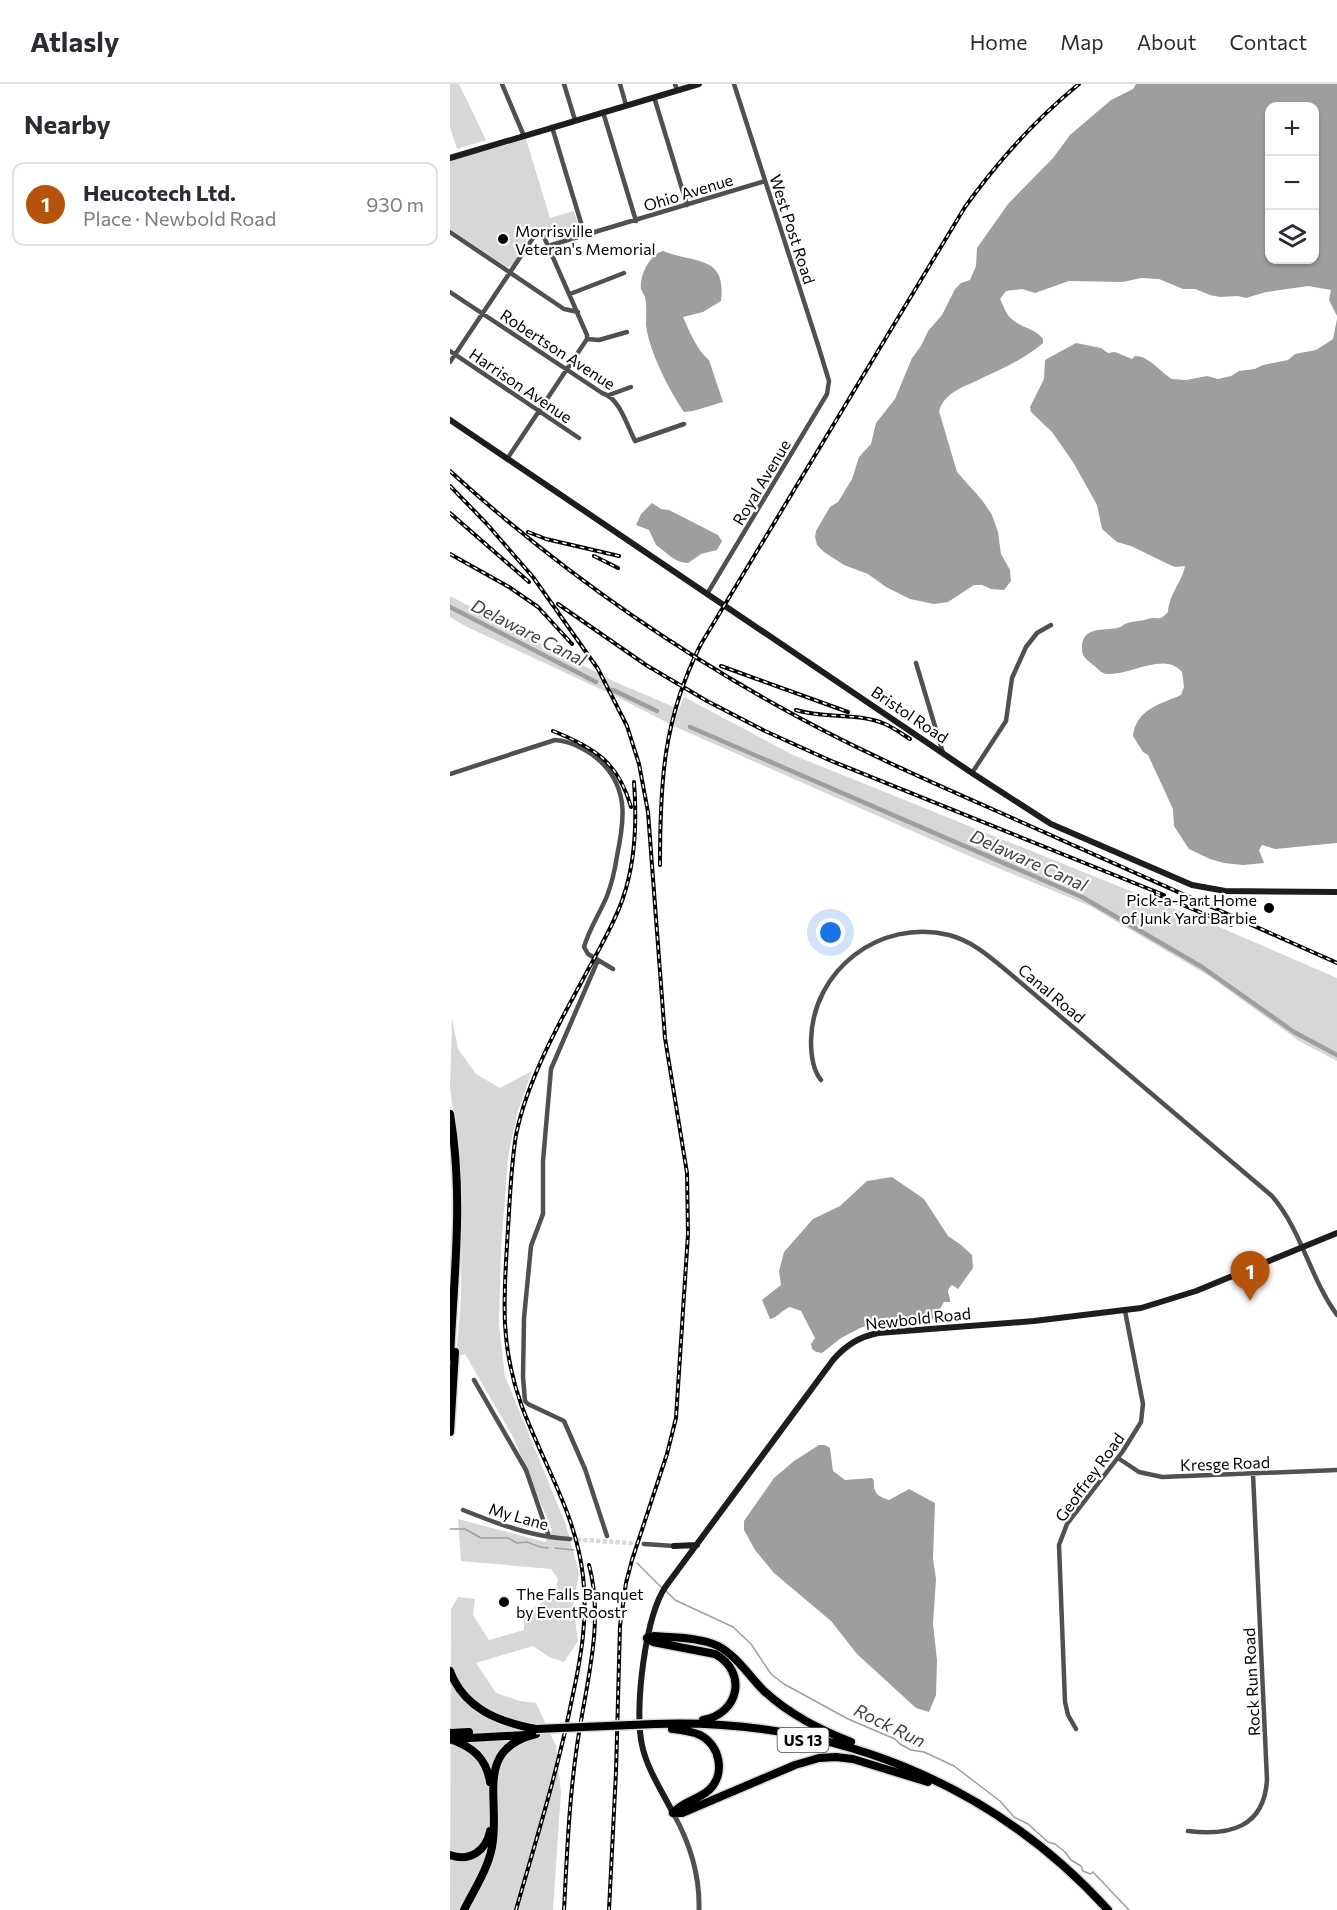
<!DOCTYPE html>
<meta charset="utf-8">
<style>
:root{--surface:#fff;--page:#f2f2f3;--text:#2b2b33;--muted:#7c7c81;--line:#e1e1e2;--accent:#b45309}
body{margin:0;font-family:Commissioner,sans-serif;background:var(--page);color:var(--text)}
.controls{position:absolute;right:18px;top:18px;display:grid;overflow:hidden;border-radius:12px;box-shadow:0 2px 4px #0004}
.controls button{width:54px;height:54px;display:grid;place-items:center;padding:0;border:0;border-bottom:2px solid var(--line);background:var(--surface);color:var(--text);font:30px sans-serif}
.you{position:absolute;left:381px;top:849px;width:21px;height:21px;margin:-15px;border:4px solid #fff;border-radius:50%;background:#1a73e8;box-shadow:0 0 0 9px #1a73e833}
.badge{display:grid;place-items:center;width:39px;height:39px;border-radius:50%;background:var(--accent);color:#fff;font-size:20px;font-weight:700}
.pin{position:absolute;translate:-50% -50px;filter:drop-shadow(0 2px 3px #0008)}
.pin::after{content:'';position:absolute;top:32px;width:21px;height:18px;background:inherit;clip-path:polygon(0 0,100% 0,50% 100%)}
.list{margin:0;padding:0;list-style:none}
h2{display:flex;justify-content:space-between;align-items:center;height:78px;margin:0;padding:0 24px;font-size:26px}
h2 small{font-size:20px;font-weight:400;color:var(--muted)}
.list li{display:grid;grid-template-columns:39px 1fr auto;gap:18px;align-items:center;box-sizing:border-box;height:84px;margin:0 12px 12px;padding:0 12px;border:2px solid var(--line);border-radius:12px}
.list b{display:block;font-size:22px;white-space:nowrap}
.list p{margin:0;font-size:20px;white-space:nowrap;color:var(--muted)}
.list em{font-size:20px;font-style:normal;color:var(--muted)}
.icon{flex:none;width:33px;height:33px;fill:none;stroke:currentColor;stroke-width:2;stroke-linecap:round;stroke-linejoin:round}
.map{position:relative;flex:none;width:887px;height:1826px;overflow:hidden}
header{display:flex;align-items:center;gap:36px;box-sizing:border-box;height:84px;padding:0 30px;background:var(--surface);border-bottom:2px solid var(--line)}
header strong{font-size:28px}
nav{display:flex;gap:33px;margin-inline-start:auto;font-size:21px}
main{display:flex}
aside{flex:1;background:var(--surface)}
.map>svg:first-child{display:block}
.green{fill:#d7d7d7}
.water{fill:#9e9e9e;fill-rule:evenodd}
.lines{fill:none;stroke-linecap:round;stroke-linejoin:round}
.stream{stroke:#9e9e9e;stroke-width:1.5}
.canal{stroke:#9e9e9e;stroke-width:4.5}
.minor-tunnel{stroke:#d9d9d9;stroke-width:4.5;stroke-dasharray:4.5 2;stroke-linecap:butt}
.motorway-casing{stroke:#dbdbdb;stroke-width:11}
.minor{stroke:#505050;stroke-width:4.5}
.tertiary{stroke:#505050;stroke-width:5}
.secondary{stroke:#1d1d1d;stroke-width:6}
.motorway{stroke:#000;stroke-width:8}
.rail-casing{stroke:#000;stroke-width:4}
.rail{stroke:#fff;stroke-width:1.5;stroke-dasharray:4.5;stroke-linecap:butt}
.motorway-bridge-casing{stroke:#dbdbdb;stroke-width:11;stroke-linecap:butt}
.motorway-bridge{stroke:#000;stroke-width:8}
.poi-dot{fill:#000;stroke:#fff;stroke-width:2}
.labels{text-anchor:middle;dominant-baseline:central;stroke-width:4.5;stroke-linejoin:round;paint-order:stroke}
.shield{fill:#fff;stroke:#4c4c4c;stroke-width:1.5}
.shield-label{font-size:15px;font-weight:bold;fill:#000}
.street-label{font-size:16px;fill:#000;stroke:#fff}
.poi-label{font-size:16px;fill:#000;stroke:#fff;text-anchor:start}
.water-label{font-size:18px;font-style:italic;fill:#3f3f3f;stroke:#fff}
</style>
<header>
<strong>Atlasly</strong>
<nav><a>Home</a><a>Map</a><a>About</a><a>Contact</a></nav>
</header>
<main>
<aside>
<h2>Nearby<small></small></h2>
<ul class="list">
<li><span class="badge">1</span><div><b>Heucotech Ltd.</b><p>Place · Newbold Road</p></div><em>930 m</em></li>
</ul>
</aside>
<div class="map">
<svg width="887" height="1826" viewBox="0 0 887 1826">
<rect width="100%" height="100%" fill="#fff"/>
<path class="green" d="M0,0H9L36,56L7,65L0,43Z
M76,55L100,134L124,127L130,148L128,151C107,157 110,159 91,148L83,149L79,152L62,182L57,183L0,145V77Z
M0,512L163,597L229,625L234,613L343,671L760,839L887,894V977L849,957L759,892L640,822L519,772L228,644L165,612L17,543L0,533Z
M2,934L8,965L26,990L50,1004L82,987L67,1030L58,1073L51,1164L49,1241L55,1292L116,1441L129,1489L123,1522L128,1557L114,1578L99,1573L83,1562L26,1579L46,1609L70,1617L86,1619L106,1662L111,1708L103,1826H0L1,1525L8,1513L25,1515L23,1531L39,1556L74,1546V1530L105,1511L108,1495L101,1485L11,1477L8,1435L95,1458L102,1446L63,1353L15,1270L6,1273L11,1214L12,1094L0,1004Z"/>
<path class="water" d="M686,0H887V232L879,216L881,206L858,202L816,208L796,214L788,212L770,213L760,211L745,205H733L709,195L691,194L673,198L619,197L585,209L572,205L556,207L550,215C555,224 555,230 563,236C572,244 586,245 593,255V259C576,274 552,285 532,294C515,303 495,307 489,327L507,388L532,416L542,431L548,448L551,470L560,486L561,497L554,506L541,505L532,501H524L498,518L484,520L460,515L436,503L418,490L394,481L374,468L367,461L365,453L366,447L380,423L388,418L402,395L409,373L421,360L426,339L445,315L462,274L471,262L478,247L492,231L505,205L511,199L520,196L526,182L527,164L558,120L603,74L620,51L661,16L683,5ZM820,22H864V176H820Z
M213,167C244,180 277,170 271,217L253,228L233,233C239,246 247,267 259,276L273,318L243,327L234,328C219,306 199,267 196,241C196,232 197,223 195,213C194,210 192,208 191,205C189,192 200,170 213,167Z
M887,235V759L825,765L812,761L809,766L814,779L793,781L774,779L760,775L739,765L724,742L723,725L698,671L693,668L683,652C686,625 711,620 731,611L734,603L732,588C714,567 680,592 657,590C650,589 647,583 642,580C636,575 632,572 632,565C631,542 653,547 667,544C672,543 671,542 675,540C682,537 691,537 698,535C702,533 707,535 711,534C713,533 717,529 718,528C719,510 732,498 735,482L725,483L720,481L681,462L667,458L652,445L647,421L623,378L602,348L581,328L580,323L594,295L595,276L626,259L651,264L658,269L665,268L682,275L685,272C700,272 711,289 722,295L736,296L757,292L768,295L781,292L789,287L805,285L813,281L838,276L845,270L866,266L883,255Z
M202,419L211,425L219,426L268,451L272,457L267,466L251,470L238,479C225,479 216,468 206,461L199,446L186,441L191,430Z
M442,1093L474,1115L498,1152L511,1161L522,1171L523,1184L508,1205L502,1201C494,1208 501,1211 500,1218H494L484,1235L412,1243L391,1254L372,1269L366,1268L362,1265L361,1260L365,1254L351,1227L340,1223C332,1226 327,1234 320,1235L312,1216L331,1201L329,1187L334,1168L363,1135L390,1122L417,1097Z
M369,1361H375L380,1364L383,1387L395,1396L422,1394L424,1397C423,1410 428,1412 439,1416L459,1405L485,1419L483,1475L486,1495L483,1540L487,1576L486,1611L479,1628L466,1624L407,1570L381,1537L324,1489L305,1466L294,1446V1437L324,1394L344,1377Z"/>
<g class="lines">
<path class="stream" d="M0,1445H15L31,1454H58L67,1459L77,1458L90,1463L98,1464
M105,1464L124,1466
M187,1479L212,1504
M216,1507L225,1516L283,1543L301,1560L321,1590L334,1600L398,1635L445,1655L450,1660L461,1666L474,1668L504,1682L550,1717L564,1733L578,1740L598,1758L605,1760L615,1768L621,1776L631,1782L633,1787L640,1790L643,1788L679,1826"/>
<path class="canal" d="M0,523L146,598
M163,606L207,627
M240,643L632,813L752,883L844,948L887,971"/>
<path class="minor-tunnel" d="M120,1455L194,1460"/>
<g class="motorway-casing">
<path id="motorway" d="M0,1030C14,1112 4,1190 0,1273
M0,1348L5,1268
M197,1554L204,1552C224,1554 249,1553 268,1562C287,1572 299,1592 314,1607C340,1631 369,1645 401,1658
M197,1554L203,1558L265,1570C298,1588 289,1630 253,1636
M0,1587C14,1625 49,1638 86,1645
M205,1640C379,1634 540,1696 658,1826
M222,1645C231,1646 241,1647 250,1651C270,1661 276,1690 259,1706C248,1716 233,1717 223,1729
M0,1649L19,1648
M0,1655C22,1663 36,1673 40,1698
M2,1655L76,1651
M223,1729H232L345,1681L369,1674L386,1673L403,1675L478,1698
M0,1771C20,1778 36,1767 40,1747
M14,1826C24,1806 38,1785 42,1763C51,1717 23,1665 86,1650"/>
</g>
<path class="minor" d="M52,0L74,52
M114,0L125,36
M170,0L176,21
M225,0L227,6
M204,13L237,121
M153,28L186,137
M102,43L135,152
M0,148L114,225L128,228
M98,162L315,97
M0,208L152,309C170,314 177,342 185,357L234,340
M120,210L174,189
M137,255L149,256L177,248
M0,267L129,354
M0,278L85,151L89,150L94,153L137,251V255
M159,311L181,303
M57,375L137,255
M257,510L377,310L379,297L368,261L284,0
M466,579L493,669
M522,689L556,637L562,594L576,563L587,549L601,541
M0,690L105,656C122,657 142,668 153,680C179,707 174,738 167,772C165,785 162,799 157,812C150,829 139,845 134,863L138,870L163,885
M148,876L101,985L93,1077V1130L81,1162L74,1234L73,1293L75,1317L78,1320L114,1337L135,1385L157,1452
M371,996C362,985 361,970 361,957C362,886 430,834 499,851C522,857 539,872 557,887L822,1112C852,1147 860,1194 887,1231
M24,1296L76,1386L99,1453
M668,1374L689,1388L712,1393L887,1386
M13,1426C48,1440 82,1453 120,1455
M194,1460L224,1462
M626,1645L618,1631L615,1618L609,1461L617,1440L673,1367L691,1338L693,1320L675,1227
M738,1747C779,1752 814,1744 817,1696L803,1390"/>
<path class="tertiary" d="M223,1729C240,1759 250,1791 249,1826"/>
<path class="secondary" d="M0,74L249,0
M0,336L522,689L601,740L742,801L775,807L887,808
M224,1462L247,1461
M223,1729C212,1707 197,1685 192,1661C184,1626 195,1532 216,1502L383,1276C396,1261 409,1253 428,1249L584,1237L691,1224L746,1207L887,1149"/>
<use href="#motorway" class="motorway"/>
<g class="rail-casing">
<path id="rail" d="M0,387C100,478 211,557 328,622C406,666 488,701 569,737C675,784 781,831 887,879
M0,402L36,439L83,493L148,585L177,642L189,680L198,728L215,954L237,1089L238,1150L226,1334L217,1370L182,1476L176,1499L170,1542L166,1688L159,1826
M0,429L79,498
M78,448L96,455L169,472
M0,470L59,503L88,523L122,560
M144,472L168,484
M108,520L196,581L257,617L315,647L379,676L714,811
M271,582L398,628
M346,626C375,635 407,628 435,640C444,644 452,650 460,655
M103,647C145,664 168,678 181,723
M210,781C210,698 213,635 251,560L515,123C548,77 585,36 629,0
M706,810L781,841
M66,1826C86,1756 108,1686 122,1615C131,1574 138,1534 133,1492C126,1429 92,1378 71,1320C49,1258 54,1210 58,1145C60,1114 61,1082 66,1051C78,991 116,927 145,873C155,854 166,835 173,814C186,776 187,737 184,698
M114,1826C117,1771 119,1716 127,1662C135,1603 155,1540 139,1481"/>
</g>
<use href="#rail" class="rail"/>
<g class="motorway-bridge-casing">
<path id="motorway-bridge" d="M86,1645L205,1640"/>
</g>
<use href="#motorway-bridge" class="motorway-bridge"/>
</g>
<g class="poi-dot">
<circle cx="53" cy="155" r="6"/>
<circle cx="819" cy="824" r="6"/>
<circle cx="54" cy="1518" r="6"/>
</g>
<g class="labels">
<rect class="shield" x="327.5" y="1644" width="51" height="24" rx="4.5"/>
<g class="shield-label">
<text x="353" y="1656">US 13</text>
</g>
<g class="street-label">
<text transform="translate(238 108) rotate(-17)">Ohio Avenue</text>
<text transform="translate(343 145) rotate(72)">West Post Road</text>
<text transform="translate(108 265) rotate(33)">Robertson Avenue</text>
<text transform="translate(71 301) rotate(34)">Harrison Avenue</text>
<text transform="translate(311 398) rotate(-59)">Royal Avenue</text>
<text transform="translate(460 630) rotate(34)">Bristol Road</text>
<text transform="translate(602 909) rotate(40)">Canal Road</text>
<text transform="translate(468 1234) rotate(-6)">Newbold Road</text>
<text transform="translate(775 1379) rotate(-2)">Kresge Road</text>
<text transform="translate(639 1393) rotate(-54)">Geoffrey Road</text>
<text transform="translate(69 1432) rotate(16)">My Lane</text>
<text transform="translate(801 1598) rotate(-93)">Rock Run Road</text>
</g>
<g class="poi-label">
<text x="65" y="146">Morrisville<tspan x="65" dy="18">Veteran's Memorial</tspan></text>
<text x="807" y="815" text-anchor="end">Pick-a-Part Home<tspan x="807" dy="18">of Junk Yard Barbie</tspan></text>
<text x="66" y="1509">The Falls Banquet<tspan x="66" dy="18">by EventRoostr</tspan></text>
</g>
<g class="water-label">
<text transform="translate(79 548) rotate(27)">Delaware Canal</text>
<text transform="translate(579 776) rotate(24)">Delaware Canal</text>
<text transform="translate(440 1641) rotate(26)">Rock Run</text>
</g>
</g>
</svg>
<div class="controls">
<button>+</button>
<button>−</button>
<button><svg class="icon" aria-label="layers" viewBox="0 0 24 24"><path d="M12 4l9 5-9 5-9-5zM3 14l9 5 9-5"/></svg></button>
</div>
<div class="you"></div>
<div class="pin badge" style="left:800px;top:1217px">1</div>
</div>
</main>
